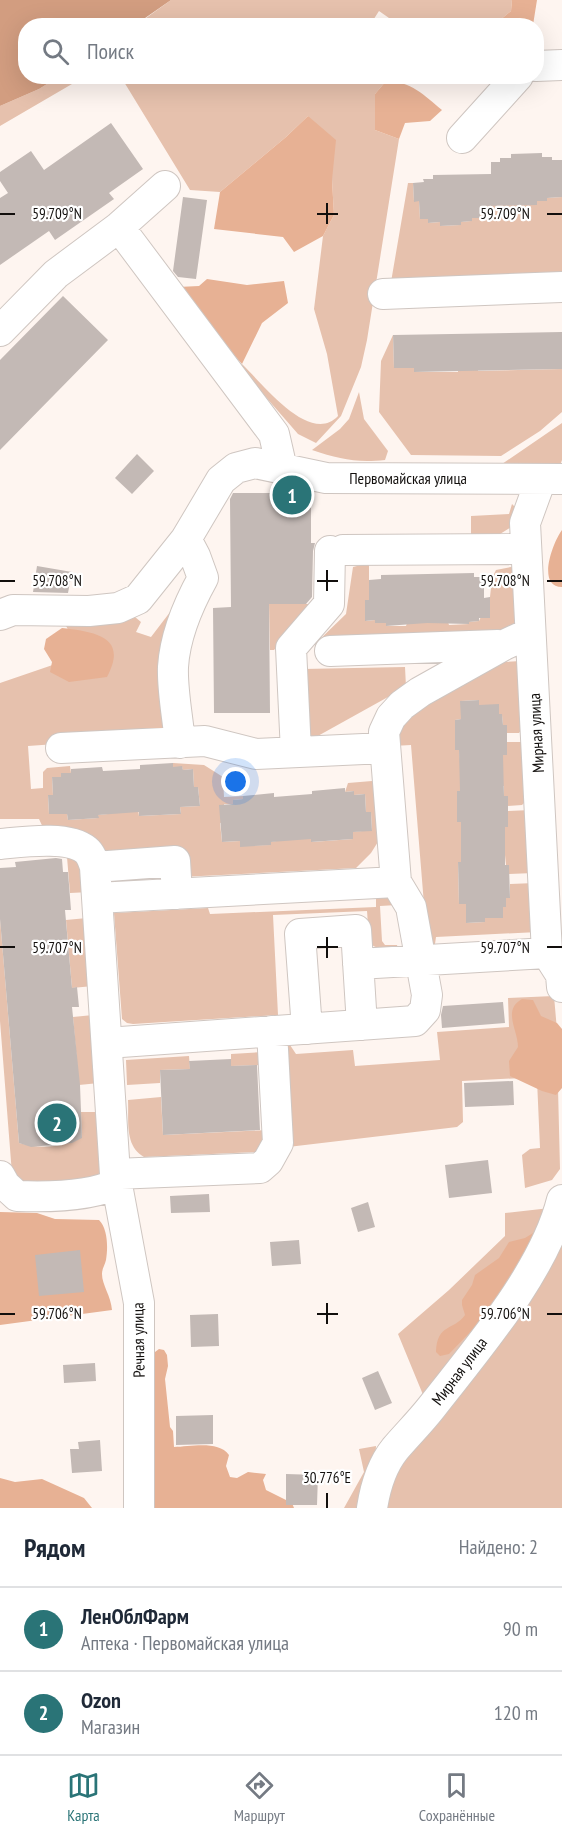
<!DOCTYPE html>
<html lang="ru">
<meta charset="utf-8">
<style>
:root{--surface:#fff;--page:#f2f2f3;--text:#1f2937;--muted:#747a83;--line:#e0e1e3;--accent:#2a7477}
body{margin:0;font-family:"PT Sans Narrow",sans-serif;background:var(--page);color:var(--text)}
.you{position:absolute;left:236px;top:782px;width:21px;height:21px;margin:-15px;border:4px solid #fff;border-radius:50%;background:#1a73e8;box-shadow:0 0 0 9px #1a73e833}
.badge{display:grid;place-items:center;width:39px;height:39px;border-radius:50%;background:var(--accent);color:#fff;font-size:20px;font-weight:700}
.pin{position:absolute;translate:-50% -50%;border:3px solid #fff;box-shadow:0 2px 6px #0006}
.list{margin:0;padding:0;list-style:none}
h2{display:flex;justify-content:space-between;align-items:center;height:78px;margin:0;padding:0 24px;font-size:26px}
h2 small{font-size:20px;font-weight:400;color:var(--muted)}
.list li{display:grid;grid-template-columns:39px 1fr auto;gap:18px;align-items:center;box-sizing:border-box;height:84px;padding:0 24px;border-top:2px solid var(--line)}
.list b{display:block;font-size:22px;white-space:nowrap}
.list p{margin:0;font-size:20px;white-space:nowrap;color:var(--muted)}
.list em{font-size:20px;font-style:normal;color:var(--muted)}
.icon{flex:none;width:33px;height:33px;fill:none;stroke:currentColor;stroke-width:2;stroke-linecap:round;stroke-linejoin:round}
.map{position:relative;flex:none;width:562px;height:1508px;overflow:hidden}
.search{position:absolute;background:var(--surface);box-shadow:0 6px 24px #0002;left:18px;right:18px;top:18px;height:66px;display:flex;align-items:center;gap:15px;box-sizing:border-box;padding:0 21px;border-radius:24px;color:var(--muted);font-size:22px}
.sheet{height:246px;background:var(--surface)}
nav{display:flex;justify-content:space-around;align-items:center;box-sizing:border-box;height:84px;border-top:2px solid var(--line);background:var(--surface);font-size:16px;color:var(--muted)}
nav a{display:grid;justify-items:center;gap:3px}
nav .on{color:var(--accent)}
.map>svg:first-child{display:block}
.green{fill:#e6c1ad}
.forest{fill:#e7b194}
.water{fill:#d29d80}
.building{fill:#c3b9b5}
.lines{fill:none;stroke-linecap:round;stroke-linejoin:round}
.minor-casing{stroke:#cfc6c1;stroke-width:32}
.minor{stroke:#fff;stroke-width:30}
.ticks{fill:none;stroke:#120f0d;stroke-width:2}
.labels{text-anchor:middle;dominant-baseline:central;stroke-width:4.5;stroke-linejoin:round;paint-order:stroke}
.street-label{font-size:16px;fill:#120f0d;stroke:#fff}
.ticks-label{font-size:15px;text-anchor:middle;fill:#120f0d;stroke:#fff;stroke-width:4.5;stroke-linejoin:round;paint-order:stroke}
</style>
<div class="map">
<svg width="562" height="1508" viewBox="0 0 562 1508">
<rect width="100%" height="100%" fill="#fef5f0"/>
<path class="green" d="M171,0H512L511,11L494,25H399L379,11L370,25L135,26Z
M382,76L386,81L375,94V130L399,139L367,340L361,367L341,416L316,443L298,434L243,371L242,364C262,383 310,446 338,416L327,354L314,309L323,236L334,215L332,180L308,116L286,137L220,192L190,190L121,77Z
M58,77H84L0,126V106L39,89Z
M408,183H413L414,201H419L420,219H428V223L440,222V226L460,225L461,222L471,221L472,218L480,217V200L547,201V198L562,197V275L391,282Z
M393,335L394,368H414L415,372H458V367L478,366V371L562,369V412L540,431L501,456L411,455L379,412L381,361Z
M359,392L364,419L388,451L385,460C356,463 339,459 312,450L340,429L349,419Z
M562,423V460L559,468L502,464Z
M512,504L516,508V524L500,534L471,539V516L509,514Z
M369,563V600L365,601L366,621L375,620V623H386V626H406L407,623L448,622L449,625L469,624V622L479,621L490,597L492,578L496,570L511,567L518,569L521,627L491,640L316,643L346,614L353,567Z
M180,599L167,736L28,746L31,789L43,788V772L47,768L70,766L71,773H61V777H52L53,795L48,796L49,814H67L68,820L98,818V815L108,814V811L138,809L139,816L181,814L180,807L200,806L198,787H194L193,769L183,770L182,767H173V763L204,765L223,777L224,797L243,796V799L233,800V804H224L225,822L220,823L222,842L240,841V846L271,845V842L311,835L312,842L353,839V832L372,830L371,812H366L365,794L354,795V791L345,792L348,783L372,781L376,785L381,837L371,853L356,868L181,877L110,854L85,838L46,834L39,819H0V683L73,658V639L65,624L135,617L141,622L136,632L151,637Z
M269,604H316L274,650H270Z
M521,661L525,725L519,733H507L503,725L502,715L499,714V705H479V700L461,701V719L455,720V750H459L463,791H457V821L461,822V831H464L465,862H458L459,904H466V923L485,922V918L503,917V907H506V898H510V884L535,883L538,932L436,937L435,944L429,945L427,941L411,745L393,746L395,722L491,663Z
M405,667L406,687L307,742L303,669Z
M507,742H528L530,797L522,805L508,806L504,796V786H500V766L503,765V755H507Z
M531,810L534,873L509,874V865H506L505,855H502L505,827H508V811Z
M84,856L90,892L70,893L67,857Z
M376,891L388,894L397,905L380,906L382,941L385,945H397L398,949C360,949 370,942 367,911L273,915L278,1015L133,1024L127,1023L122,1019L114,913L208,908L210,914L376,907Z
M87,918L93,986L72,988L66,920Z
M0,919L19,1143C39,1149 64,1148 82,1137L81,1112H100L103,1175L98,1182L20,1184L12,1174L0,1021Z
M554,996L561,1076L462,1081L463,1122L457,1127L288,1147L281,1043L288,1042L296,1054L353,1050L355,1066L440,1060L437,1032L509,1027L508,998Z
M93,1015L99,1083L79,1085L73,1017Z
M263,1052L265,1065L231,1066V1054Z
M189,1056L190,1069L160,1070V1083L127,1085L126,1060Z
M537,1080L558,1088L560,1169L552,1180L525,1188L522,1155L530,1149L540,1148Z
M161,1097L163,1135L268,1130L257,1152L144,1157C124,1146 129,1120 128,1100Z
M550,1208L534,1255L426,1402L398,1334L449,1290L505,1236V1213Z
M562,1229V1508H380L383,1480Z
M376,1446L375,1463L366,1508H344L364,1472L359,1449Z"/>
<path class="forest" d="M512,0H537L533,25H494L511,11Z
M386,81C411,81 424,95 442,110L430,121L405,123L399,139L375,130V94Z
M308,116L336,140L332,180L334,215L323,236L294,252L283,237L214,229L220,192L286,137Z
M207,279L247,285L284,281L288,303L262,323L242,364L215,334L178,287L199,286Z
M562,530V587C536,587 553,542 562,530Z
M62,628C94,632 129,636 107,677L69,682L50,672L52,662L44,649L46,639Z
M522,999L533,1000L541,1016L557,1023L562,1029V1088L556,1095L542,1091L510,1076L509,1061L518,1047C518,1030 502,1010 522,999Z
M0,1212L37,1213L55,1219L99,1220C108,1229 108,1248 106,1260C105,1265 102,1268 102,1274C102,1285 111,1296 112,1310L0,1325Z
M538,1230L503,1291L476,1326L449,1354L440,1356L436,1352C437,1323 454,1331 465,1315L462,1305V1300L472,1285L475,1275L499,1258L509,1242L525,1238Z
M159,1349L164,1350L167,1355L168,1366L165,1379L170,1427L173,1431L174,1447C190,1447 218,1440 229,1455L226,1466L230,1477L237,1478L248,1472L266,1474L263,1480L266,1490L292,1503L294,1508H150L151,1355Z
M0,1478L15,1482L42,1479L84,1498L92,1508H0Z"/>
<path class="water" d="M0,0H171L135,25L26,26V76L58,77L39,89L0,106Z"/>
<path class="building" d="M111,123L143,169L109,193L114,199L55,240L49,231L0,265V198L8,193L0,181V172L31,151L44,170Z
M542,153V157H552V160H562V197L547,198V201H537V205L480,206V218H472V221L461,222V225L440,226V222L428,223V219H420L419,201L414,202L413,183L424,182L423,179H433V175L491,174V162H500V158H511V154Z
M183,197L207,200L196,279L178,277L173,271Z
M63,296L108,340L0,450V360Z
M562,332V369L414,372V368H394L393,335Z
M137,454L154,471L132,494L115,478Z
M233,493H299V505H311V543H315L313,551L312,597L306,604H269L270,713H214L213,608L231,607L230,499Z
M37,566L72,572L68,593L33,592Z
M474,573V577H484V598L490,597V618H479V621L469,622V624L427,623L386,626V623H375V620L365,621V600H369V580L381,579V575Z
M479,700V705L499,704V714H502L503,725H507V755H503L504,796H508V827H505V865H509L510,898H506V907H503V918H485V922L466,923V904H459L458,862H461V822H457V791H460L459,750H455V720L461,719L460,701Z
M173,763V767L182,766L183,770L193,769L194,787H198L200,806L180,807L181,814L139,816V812L98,815L99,818L68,820L67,814H49L48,795H53L52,777H61V773H71V769L102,767L103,771L140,769V765Z
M345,788V792L354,791V795L365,794L366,812H371L372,831L353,832V839L311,842V839L271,842V845L240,847V841L222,842L219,805L233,804V800L243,799V796L274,793V797L312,794V791Z
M56,858L62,859L63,872H68L71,910H65L72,988L77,987L79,1007H72L80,1085L82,1138L72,1143L31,1147L19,1143L0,919V868L16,867L15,862Z
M503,1002L505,1023L442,1028L441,1015L443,1006Z
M231,1059V1066L257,1065L260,1130L163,1135L160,1070L190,1069L189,1061Z
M513,1081L514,1105L465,1107L464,1083Z
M488,1160L492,1193L449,1198L445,1165Z
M209,1194L210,1212L171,1213L170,1196Z
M368,1202L375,1227L358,1232L351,1208Z
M299,1240L301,1264L272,1266L270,1242Z
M80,1250L84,1292L39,1296L35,1255Z
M218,1314L219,1346L191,1347L190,1315Z
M95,1363L96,1381L64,1383L63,1365Z
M378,1371L392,1403L375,1410L362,1378Z
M213,1415V1444L176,1445V1416Z
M100,1440L102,1471L72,1473L70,1449H79L78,1442Z
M286,1474L318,1475L317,1505H286Z"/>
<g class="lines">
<g class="minor-casing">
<path id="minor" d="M536,66L562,65
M462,138L518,76
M119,227L274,434L282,469
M383,294L562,287
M0,331L56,274L119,227L165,186
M541,479L525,523L547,953L561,975L562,987
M343,550L526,549
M0,615L13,610L89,611L118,608L138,599L186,539L221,480L236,468L255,463L326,478L562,479
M330,651L498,645
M180,743C178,719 172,690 173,667C175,635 188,605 203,578L195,556L186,539
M61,748L205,741L256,754L385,748
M296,752L291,648L329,604L330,551
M0,844C22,842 68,835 86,850C91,854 93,861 95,867L115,1174L139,1303V1508
M95,867L175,861L177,894
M97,898L396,882
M358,964L547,953
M307,1029L300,934L356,930L362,1025
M107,1043L415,1021L425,1010L427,995L411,907L396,882L384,732L391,717L402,705L420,692L504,645L530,633
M115,1174L260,1168L268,1161L278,1143L272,1031
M0,1176L5,1185L17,1196C45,1197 92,1197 117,1183
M372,1508C375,1489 382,1465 395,1449C407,1435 420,1422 431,1408C477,1349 544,1272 562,1200"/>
</g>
<use href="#minor" class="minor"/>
</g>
<path class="ticks" d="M327,203V224M0,214H15M317,214H338M547,214H562M327,570V591M0,581H15M317,581H338M547,581H562M327,937V958M0,947H15M317,947H338M547,947H562M327,1303V1324M0,1314H15M317,1314H338M547,1314H562M327,1493V1508"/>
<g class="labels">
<g class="street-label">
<text x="408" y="478">Первомайская улица</text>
<text transform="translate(536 733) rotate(-93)">Мирная улица</text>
<text transform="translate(138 1340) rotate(-91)">Речная улица</text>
<text transform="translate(459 1371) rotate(-53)">Мирная улица</text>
</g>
</g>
<g class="ticks-label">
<text x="57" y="219">59.709°N</text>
<text x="505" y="219">59.709°N</text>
<text x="57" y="586">59.708°N</text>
<text x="505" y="586">59.708°N</text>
<text x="57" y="953">59.707°N</text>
<text x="505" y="953">59.707°N</text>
<text x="57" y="1319">59.706°N</text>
<text x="505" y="1319">59.706°N</text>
<text x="327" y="1483">30.776°E</text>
</g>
</svg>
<div class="you"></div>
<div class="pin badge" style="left:292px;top:495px">1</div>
<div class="pin badge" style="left:57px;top:1123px">2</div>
<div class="search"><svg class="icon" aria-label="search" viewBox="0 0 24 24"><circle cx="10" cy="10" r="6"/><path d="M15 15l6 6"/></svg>Поиск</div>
</div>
<section class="sheet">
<h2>Рядом<small>Найдено: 2</small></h2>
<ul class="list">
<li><span class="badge">1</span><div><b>ЛенОблФарм</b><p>Аптека · Первомайская улица</p></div><em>90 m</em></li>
<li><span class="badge">2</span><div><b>Ozon</b><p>Магазин</p></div><em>120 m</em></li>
</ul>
</section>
<nav>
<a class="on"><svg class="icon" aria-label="map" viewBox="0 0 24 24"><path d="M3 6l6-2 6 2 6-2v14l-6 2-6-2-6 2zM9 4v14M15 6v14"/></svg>Карта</a>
<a><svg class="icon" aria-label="directions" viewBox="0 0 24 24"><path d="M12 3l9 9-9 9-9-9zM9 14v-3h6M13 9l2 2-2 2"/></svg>Маршрут</a>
<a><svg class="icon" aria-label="saved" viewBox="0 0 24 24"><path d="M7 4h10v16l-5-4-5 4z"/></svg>Сохранённые</a>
</nav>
